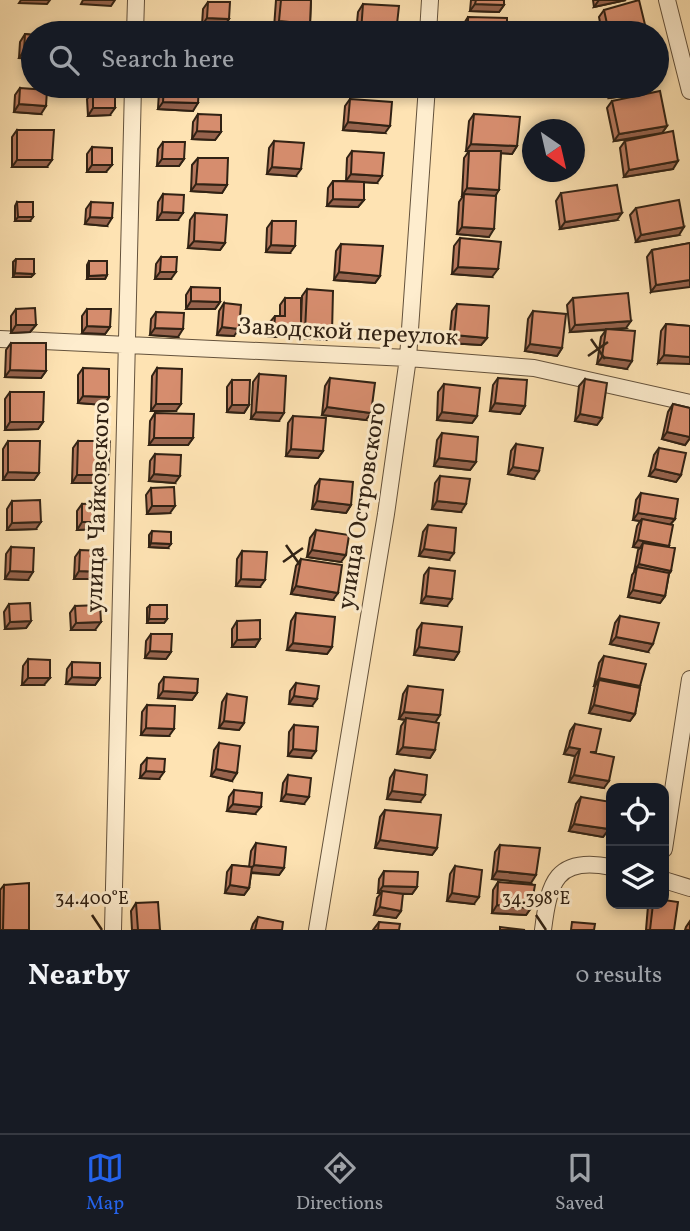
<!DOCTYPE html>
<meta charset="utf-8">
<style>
:root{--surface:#171b24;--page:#242831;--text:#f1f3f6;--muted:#9ea1a6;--line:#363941;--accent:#2563eb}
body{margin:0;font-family:Vollkorn,serif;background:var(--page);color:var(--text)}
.controls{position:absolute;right:21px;bottom:21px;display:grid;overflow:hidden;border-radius:14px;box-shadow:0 4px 10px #0003}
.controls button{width:63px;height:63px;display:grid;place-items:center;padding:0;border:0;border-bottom:2px solid var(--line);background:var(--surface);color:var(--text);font:35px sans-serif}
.compass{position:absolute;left:522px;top:119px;width:63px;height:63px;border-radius:50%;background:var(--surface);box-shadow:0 4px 10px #0003;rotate:146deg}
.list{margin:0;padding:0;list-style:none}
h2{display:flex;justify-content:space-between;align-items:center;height:91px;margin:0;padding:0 28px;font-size:30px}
h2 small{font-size:23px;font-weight:400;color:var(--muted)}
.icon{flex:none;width:38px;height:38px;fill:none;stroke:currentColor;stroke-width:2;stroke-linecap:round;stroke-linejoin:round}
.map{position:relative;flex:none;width:690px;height:930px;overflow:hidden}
.search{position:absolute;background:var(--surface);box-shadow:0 4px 10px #0003;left:21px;right:21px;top:21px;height:77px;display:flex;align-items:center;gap:18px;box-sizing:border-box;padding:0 24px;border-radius:38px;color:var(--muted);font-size:26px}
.sheet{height:203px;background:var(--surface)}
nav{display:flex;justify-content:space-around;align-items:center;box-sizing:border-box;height:98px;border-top:2px solid var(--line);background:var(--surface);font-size:19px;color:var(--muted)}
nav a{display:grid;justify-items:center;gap:4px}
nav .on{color:var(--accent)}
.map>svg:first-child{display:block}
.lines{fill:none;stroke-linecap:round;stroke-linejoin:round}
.street-casing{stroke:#64523c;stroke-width:18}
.street{stroke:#feedce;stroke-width:16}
.wall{fill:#b8795f;stroke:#312214;stroke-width:2}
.shaded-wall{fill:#96634d;stroke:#312214;stroke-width:2}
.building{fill:#d68d6e;stroke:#312214;stroke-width:2}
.ticks{fill:none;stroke:#312214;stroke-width:2.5}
.labels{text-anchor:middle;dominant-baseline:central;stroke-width:6;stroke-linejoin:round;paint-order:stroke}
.street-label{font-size:24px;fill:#312214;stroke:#feedce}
.ticks-label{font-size:18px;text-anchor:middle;fill:#312214;stroke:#feedce;stroke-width:6;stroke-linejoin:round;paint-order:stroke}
</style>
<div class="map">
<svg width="690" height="930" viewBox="0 0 690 930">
<rect width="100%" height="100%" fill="#fee3b3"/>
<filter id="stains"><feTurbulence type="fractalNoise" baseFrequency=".00286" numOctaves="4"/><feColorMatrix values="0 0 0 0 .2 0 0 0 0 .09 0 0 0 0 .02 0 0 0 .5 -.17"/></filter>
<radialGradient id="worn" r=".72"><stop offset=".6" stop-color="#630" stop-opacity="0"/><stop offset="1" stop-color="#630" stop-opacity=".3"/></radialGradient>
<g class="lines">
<g class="street-casing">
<path id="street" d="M667,0L690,91
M135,33L136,0
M428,33L430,0
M0,339L408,358L534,368L690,403
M664,849L690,679
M664,880L690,888
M113,930L133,86
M317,930L386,514L408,358L427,86
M543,930C549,882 556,856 611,867"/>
</g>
<use href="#street" class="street"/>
</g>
<path class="wall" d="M276,0H311L310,24L305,31L274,28Z
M471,0H504V5L499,12L470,11Z
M593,0H626L594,7Z
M208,2L229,19L224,26L202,25L203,9Z
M363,4L396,33H356L358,12Z
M604,10L647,33H602L599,17Z
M468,17L507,33H463V25Z
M25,34L33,35V59L19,58L20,42Z
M162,86H199L193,111L158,109L159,91Z
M608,86H643L644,87L638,94L609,98Z
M20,88L41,114L14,112L15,95Z
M93,92L110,115L88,116L87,99Z
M350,99L385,133L343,130L345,106Z
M612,101L667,126L662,133L673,169L624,177L620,148L625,141L660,134L614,141L607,108Z
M198,114L221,132L215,140L192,139L193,122Z
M474,114L517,146L512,154L501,153L496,196L489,237L457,234L459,202L463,196H462L464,158L469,151H466L469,121Z
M17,130L47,167H12V137Z
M274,141L296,176L267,174L269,148Z
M163,142L184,159L179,166H157L158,149Z
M92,147L106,172H87V154Z
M352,151L377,183L364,182V200L358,207L327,206L328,188L333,181H346L347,158Z
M198,158L227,185L222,193L191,191L192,165Z
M561,193L617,220L560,229L556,201Z
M163,194L178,220H157L158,202Z
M17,202L30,221H15V206Z
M91,202L107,226L85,224L86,209Z
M636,208L679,235L636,242L630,215Z
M195,213L225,243L220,250L188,248L190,220Z
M272,221L290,253L266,252L267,228Z
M460,238L492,277L452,274L454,246Z
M690,243L651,292L647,257L652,250Z
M341,244L380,276L375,283L334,280L336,251Z
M161,257L171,279H155L156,264Z
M16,259L34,274L31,277H13V262Z
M89,261L107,275L105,279H87V265Z
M191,287L220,302L215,309H186V295Z
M307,289L332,333L327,340L300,338V331L296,337H269V323L275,316H280V305L285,298L301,320L302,296Z
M573,298L626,328L609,330L627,369L597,364L601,337L606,330L570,332L567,305Z
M224,303L234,336L217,335L219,311Z
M457,304L487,338L481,345L449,343L452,311Z
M16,309L36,325L30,332L11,333V316Z
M87,309L110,327L105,334L82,333V316Z
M533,311L562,348L557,356L525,351L528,319Z
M156,312L178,337L150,335L151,319Z
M666,324L690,326L658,363L661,331Z
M11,343L46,371L41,378L5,377L6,350Z
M83,368L109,397L104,405L78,403V375Z
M157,368L176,411H151L152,376Z
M259,374L279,421L251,419L253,382Z
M330,378L366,420L322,415L325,386Z
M498,378L525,406L520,414L490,411L493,385Z
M585,379L602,418L597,425L575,421L579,386Z
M232,380L249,405L244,413L227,412V387Z
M444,384L477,416L472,423L437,420L438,392Z
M10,392L43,422L38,429L5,430V399Z
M673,404L690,408V438L685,445L662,439L668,412Z
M155,413L193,438L188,445H149L150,421Z
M293,416L323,451L318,458L286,456L288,423Z
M442,433L476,462L470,470L434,466L437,440Z
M8,441L39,473L34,480H3V449Z
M78,441L103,483H72L73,448Z
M516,444L534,479L508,474L511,451Z
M659,448L681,475L676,482L649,476L654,455Z
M155,454L175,483L149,481L150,461Z
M440,476L461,512L432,509L435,483Z
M320,479L351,505L346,513L312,509L315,486Z
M151,488L170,513L147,514L146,495Z
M641,493L675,519L671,524L668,547L671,571L669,574L665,596L660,603L628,597L632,575L634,572L638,550L640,548L633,547L637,526L640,521L633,520L636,500Z
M12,501L36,529L7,530V509Z
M82,504L99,529L77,530V511Z
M428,525L449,560L419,556L423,532Z
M316,530L341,562L307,557L310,538Z
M152,531L168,548L149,547V535Z
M11,547L28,580L5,579L6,554Z
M80,550L103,572L97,579H74L75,557Z
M242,551L260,587L236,586L237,559Z
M301,559L333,600L291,594L296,566Z
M429,568L447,606L421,603L424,575Z
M9,604L31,621L26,628L5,629L4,612Z
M150,605L167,619L164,623H147V608Z
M75,606L95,630H71L70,613Z
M296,613L332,647L327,654L287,650L291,621Z
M620,616L648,652L610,644L615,623Z
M237,621L260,639L255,647H232V629Z
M422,623L459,652L454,660L414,655L417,630Z
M151,634L171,652L166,659L145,658L146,641Z
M604,656L640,686L635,714L630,721L589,713L595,686H594L599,663Z
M28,659L44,685H22L23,666Z
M72,662L100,678L95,685L66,684L67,669Z
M164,677L197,693L192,700L158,698L159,684Z
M296,683L312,706L289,704L290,691Z
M408,686L435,723V750L430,758L397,754L401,726L405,720L399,719L403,694Z
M227,694L244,723L239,730L219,728L222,702Z
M147,705L169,736L141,735L142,712Z
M575,724L596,752L595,753L604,788L569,782L575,756L564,754L570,731Z
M294,725L311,758L288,756L289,732Z
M219,743L232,781L211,776L214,750Z
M147,758L159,779L140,778L141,765Z
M395,770L420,802L387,799L390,778Z
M288,775L304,804L281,801L283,783Z
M234,790L255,814L227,811L229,797Z
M581,797L609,829L603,837L569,831L576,804Z
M385,810L437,848L432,855L375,848L380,817Z
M256,843L284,868L279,875L251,873L249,888L244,895L225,893L227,872L232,865L249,867L251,851Z
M500,845L531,883L492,879L495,852Z
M455,866L474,904L447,901L450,874Z
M384,871L417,887L412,894H402L401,911L396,918L374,915L377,898L381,893H378L379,879Z
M498,882L531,908L526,915L492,913L493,890Z
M4,885L29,930H0V890Z
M136,903L160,930H132L131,911Z
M650,904H664L674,930H646L648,906Z
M258,917L282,930H251L253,924Z
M690,921V930H685L686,927Z
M379,922L399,930H373Z"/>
<path class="shaded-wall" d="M21,0H50L47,4L19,3Z
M83,0H115L111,6L81,4Z
M599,0H626L594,7Z
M475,4L504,5L499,12L470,11Z
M207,18L229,19L224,26L202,25Z
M279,21L310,24L305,31L274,28Z
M24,51H33V59L19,58Z
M359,86H391L389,89L357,88Z
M644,87L638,94L609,98L614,91Z
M163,102L198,103L193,111L158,109Z
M19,104L46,106L41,114L14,112Z
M93,108H115L110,115L88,116Z
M348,122L390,126L385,133L343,130Z
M667,126L662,133L614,141L619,134Z
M197,131L221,132L215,140L192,139Z
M471,144L517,146L512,154L466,151Z
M162,159H184L179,166H157Z
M17,160H52L47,167H12Z
M678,161L673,169L624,177L629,170Z
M92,165H112L106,172H87Z
M272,167L301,169L296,176L267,174Z
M351,174L382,176L377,183L346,181Z
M196,184L227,185L222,193L191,191Z
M467,188L499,190L494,198L462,196Z
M333,199L364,200L358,207L327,206Z
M162,212L183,213L178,220H157Z
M622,213L617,220L560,229L565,222Z
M18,217H33L30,221H15Z
M90,217L112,218L107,226L85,224Z
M462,227L494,229L489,237L457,234Z
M684,227L679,235L636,242L641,235Z
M194,241L225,243L220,250L188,248Z
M271,245L295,246L290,253L266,252Z
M458,267L498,269L492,277L452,274Z
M160,272H176L171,279H155Z
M339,272L380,276L375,283L334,280Z
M15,273L34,274L31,277H13Z
M107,275L105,279H87L89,276Z
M690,280V287L651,292L656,285Z
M191,301L220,302L215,309H186Z
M631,321L626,328L570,332L575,325Z
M16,325H36L30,332L11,333Z
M87,326L110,327L105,334L82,333Z
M222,327L239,329L234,336L217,335Z
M155,328L183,329L178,337L150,335Z
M274,330H301L296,337H269Z
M305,331L332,333L327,340L300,338Z
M454,335L487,338L481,345L449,343Z
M530,344L562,348L557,356L525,351Z
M664,355L690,357V364L658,363Z
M602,357L632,361L627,369L597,364Z
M10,370L46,371L41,378L5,377Z
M83,396L109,397L104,405L78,403Z
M495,403L525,406L520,414L490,411Z
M156,404H181L176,411H151Z
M232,405H249L244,413L227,412Z
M327,407L371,413L366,420L322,415Z
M256,412L284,413L279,421L251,419Z
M442,412L477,416L472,423L437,420Z
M580,414L602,418L597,425L575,421Z
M10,422H43L38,429L5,430Z
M667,432L690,437V438L685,445L662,439Z
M154,438H193L188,445H149Z
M291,449L323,451L318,458L286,456Z
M439,458L476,462L470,470L434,466Z
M513,467L539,471L534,479L508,474Z
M655,469L681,475L676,482L649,476Z
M8,472L39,473L34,480H3Z
M154,474L180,476L175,483L149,481Z
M77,475H108L103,483H72Z
M317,501L351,505L346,513L312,509Z
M437,501L466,504L461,512L432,509Z
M152,506H175L170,513L147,514Z
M638,513L675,519L669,526L642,519L640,521L633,520Z
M41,522L36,529L7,530L12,523Z
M82,522H104L99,529L77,530Z
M638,540L669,546L663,553L643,543L640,548L633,547Z
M151,543L171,544L168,548L149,547Z
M424,549L454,553L449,560L419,556Z
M312,550L346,555L341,562L307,557Z
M639,564L671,571L666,578L637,567L634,572Z
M10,571L33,572L28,580L5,579Z
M79,571L103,572L97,579H74Z
M241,579L265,580L260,587L236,586Z
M296,586L338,593L333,600L291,594Z
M633,590L665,596L660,603L628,597Z
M426,596L452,599L447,606L421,603Z
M149,619H167L164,623H147Z
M31,621L26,628L5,629L10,622Z
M101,622L95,630H71L76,623Z
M616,637L653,644L648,652L610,644Z
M260,639L255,647H232L237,640Z
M293,643L332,647L327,654L287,650Z
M419,647L459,652L454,660L414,655Z
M150,651L171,652L166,659L145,658Z
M72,677L100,678L95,685L66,684Z
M28,678H50L44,685H22Z
M599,678L640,686L635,693L599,680L595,686H594Z
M163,691L197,693L192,700L158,698Z
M294,696L317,699L312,706L289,704Z
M594,705L635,714L630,721L589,713Z
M404,712L440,715L435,723L399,719Z
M224,721L244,723L239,730L219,728Z
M146,728L174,729L169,736L141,735Z
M403,747L435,750L430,758L397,754Z
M569,747L580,749L575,756L564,754Z
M293,749L316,751L311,758L288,756Z
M216,769L237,773L232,781L211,776Z
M146,771L164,772L159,779L140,778Z
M574,775L609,781L604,788L569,782Z
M392,791L425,795L420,802L387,799Z
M286,794L309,797L304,804L281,801Z
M233,804L261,807L255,814L227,811Z
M574,824L609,829L603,837L569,831Z
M380,840L437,848L432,855L375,848Z
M254,865L284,868L279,875L249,872Z
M497,871L536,875L531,883L492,879Z
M230,885L249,888L244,895L225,893Z
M383,886L417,887L412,894L382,893V891L381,893H378Z
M452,893L479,897L474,904L447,901Z
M497,905L531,908L526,915L492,913Z
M380,907L401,911L396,918L374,915Z"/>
<path class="building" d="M281,0H311L310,24L279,21Z
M476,0H504V5L475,4Z
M639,0L647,33H609L604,10Z
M208,2H230L229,19L207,18Z
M363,4L399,6L396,33L361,32Z
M468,17L507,18V33H468Z
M166,31L201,32V33H166Z
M25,34L33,35V51H24Z
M164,86H199L198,103L163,102Z
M614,86H643L644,87L614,91Z
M20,88L47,90L46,106L19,104Z
M660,91L667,126L619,134L612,101Z
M93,92H115V108H93Z
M350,99L392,102L390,126L348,122Z
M198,114L221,115V132L197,131Z
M474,114L520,117L517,146L471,144Z
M17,130H54L52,160H17Z
M673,131L678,161L629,170L625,141Z
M274,141L304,143L301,169L272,167Z
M163,142H185L184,159H162Z
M92,147L112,148V165H92Z
M352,151L384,153L382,176L351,174Z
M469,151H501L499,190L467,188Z
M198,158H228L227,185L196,184Z
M333,181L364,182V200L333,199Z
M617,185L622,213L565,222L561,193Z
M163,194L184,195L183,213L162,212Z
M464,194L496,196L494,229L462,227Z
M679,200L684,227L641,235L636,208Z
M17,202H33V217H18Z
M91,202L113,203L112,218L90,217Z
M195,213L227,215L225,243L194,241Z
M272,221H296L295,246L271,245Z
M460,238L501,242L498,269L458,267Z
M690,243V280L656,285L652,250Z
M341,244L383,246L380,276L339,272Z
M161,257H177L176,272H160Z
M16,259H34V274L15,273Z
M89,261H107V275L89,276Z
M191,287L220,288V302L191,301Z
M307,289L333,291L332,333L305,331Z
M628,293L631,321L575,325L573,298Z
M285,298H301V330H274L275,316H285Z
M224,303L241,305L239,329L222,327Z
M457,304L489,306L487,338L454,335Z
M35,308L36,325H16V309Z
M87,309H111L110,327L87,326Z
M533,311L566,314L562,348L530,344Z
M156,312L184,313L183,329L155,328Z
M666,324L690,326V357L664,355Z
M606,329L635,331L632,361L602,357Z
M11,343H46V371L10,370Z
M83,368L109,369V397L83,396Z
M157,368L182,369L181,404H156Z
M259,374L286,376L284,413L256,412Z
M330,378L375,383L371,413L327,407Z
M498,378L527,380L525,406L495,403Z
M585,379L607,383L602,418L580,414Z
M232,380H250L249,405H232Z
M444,384L480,388L477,416L442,412Z
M10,392H44L43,422H10Z
M673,404L690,408V437L667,432Z
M155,413L194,414L193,438H154Z
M293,416L326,418L323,451L291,449Z
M442,433L478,437L476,462L439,458Z
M8,441H40L39,473L8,472Z
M78,441H110L108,475H77Z
M516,444L543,448L539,471L513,467Z
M659,448L686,453L681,475L655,469Z
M155,454L181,455L180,476L154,474Z
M440,476L470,479L466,504L437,501Z
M320,479L353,482L351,505L317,501Z
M174,487L175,506H152L151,488Z
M641,493L678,499L675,519L638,513Z
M40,500L41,522L12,523V501Z
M104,503V522H82V504Z
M642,519L673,525L669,546L638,540Z
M428,525L456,528L454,553L424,549Z
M316,530L349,535L346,555L312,550Z
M152,531L171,532V544L151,543Z
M643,543L675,548L671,571L639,564Z
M11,547L34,548L33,572L10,571Z
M80,550L103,551V572L79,571Z
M242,551L267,552L265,580L241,579Z
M301,559L342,565L338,593L296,586Z
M637,567L669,573L665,596L633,590Z
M429,568L455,571L452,599L426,596Z
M30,603L31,621L10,622L9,604Z
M100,605L101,622L76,623L75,606Z
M150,605H167V619H149Z
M296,613L335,617L332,647L293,643Z
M620,616L659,623L653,644L616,637Z
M260,620V639L237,640V621Z
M422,623L462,627L459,652L419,647Z
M151,634H172L171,652L150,651Z
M604,656L646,664L640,686L599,678Z
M28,659L50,660V678H28Z
M72,662L100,663V678L72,677Z
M164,677L198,679L197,693L163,691Z
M599,680L640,688L635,714L594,705Z
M296,683L319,686L317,699L294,696Z
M408,686L443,690L440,715L404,712Z
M227,694L247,697L244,723L224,721Z
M147,705L175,706L174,729L146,728Z
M406,718L439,723L435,750L403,747Z
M575,724L601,729L596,752H590L614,757L609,781L574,775L580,749L569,747Z
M294,725L318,727L316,751L293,749Z
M219,743L240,746L237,773L216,769Z
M147,758L165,759L164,772L146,771Z
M395,770L427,775L425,795L392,791Z
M288,775L311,778L309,797L286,794Z
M234,790L262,793L261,807L233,804Z
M581,797L611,802V817L609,829L574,824Z
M385,810L441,815L437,848L380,840Z
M256,843L286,847L284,868L254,865Z
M500,845L540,848L536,875L497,871Z
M232,865L252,867L249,888L230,885Z
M455,866L482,870L479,897L452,893Z
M384,871L418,872L417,887L383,886Z
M498,882L535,885L531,908L497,905Z
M29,883V930H3L4,885Z
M382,891L403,894L401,911L380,907Z
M664,900L678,902L674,930H650L653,904H664Z
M158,902L160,930H138L136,903Z
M258,917L283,922L282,930H255Z
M379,922L400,924L399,930H378Z
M572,922L595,924L594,930H571Z
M500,927L525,930H500Z"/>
<path class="ticks" d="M591,339L605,359M588,356L608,342M286,545L300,565M283,562L303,548M92,915L102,930M536,915L546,930"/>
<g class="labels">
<g class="street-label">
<text transform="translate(348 333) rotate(3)">Заводской переулок</text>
<text transform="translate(363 506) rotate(-81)">улица Островского</text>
<text transform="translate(99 507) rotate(-88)">улица Чайковского</text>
</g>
</g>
<g class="ticks-label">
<text x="92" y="904">34.400°E</text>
<text x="536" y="904">34.398°E</text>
</g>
<rect width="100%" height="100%" filter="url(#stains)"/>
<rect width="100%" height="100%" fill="url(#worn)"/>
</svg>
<div class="controls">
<button><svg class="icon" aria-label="locate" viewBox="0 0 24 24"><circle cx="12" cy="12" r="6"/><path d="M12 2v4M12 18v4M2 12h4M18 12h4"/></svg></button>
<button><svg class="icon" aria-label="layers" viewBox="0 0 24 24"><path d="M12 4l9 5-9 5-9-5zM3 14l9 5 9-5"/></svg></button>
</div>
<svg class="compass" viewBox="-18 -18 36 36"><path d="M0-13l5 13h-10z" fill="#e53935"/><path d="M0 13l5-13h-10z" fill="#9ea1a6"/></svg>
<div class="search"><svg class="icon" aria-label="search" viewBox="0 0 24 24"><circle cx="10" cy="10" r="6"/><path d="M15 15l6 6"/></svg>Search here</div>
</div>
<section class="sheet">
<h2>Nearby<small>0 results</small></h2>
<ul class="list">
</ul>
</section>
<nav>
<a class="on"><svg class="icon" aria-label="map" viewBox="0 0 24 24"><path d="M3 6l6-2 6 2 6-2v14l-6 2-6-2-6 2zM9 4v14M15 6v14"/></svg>Map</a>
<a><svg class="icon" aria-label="directions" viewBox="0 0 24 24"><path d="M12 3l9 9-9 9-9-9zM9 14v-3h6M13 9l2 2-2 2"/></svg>Directions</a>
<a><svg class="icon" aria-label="saved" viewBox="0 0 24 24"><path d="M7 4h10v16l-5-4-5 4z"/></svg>Saved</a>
</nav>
